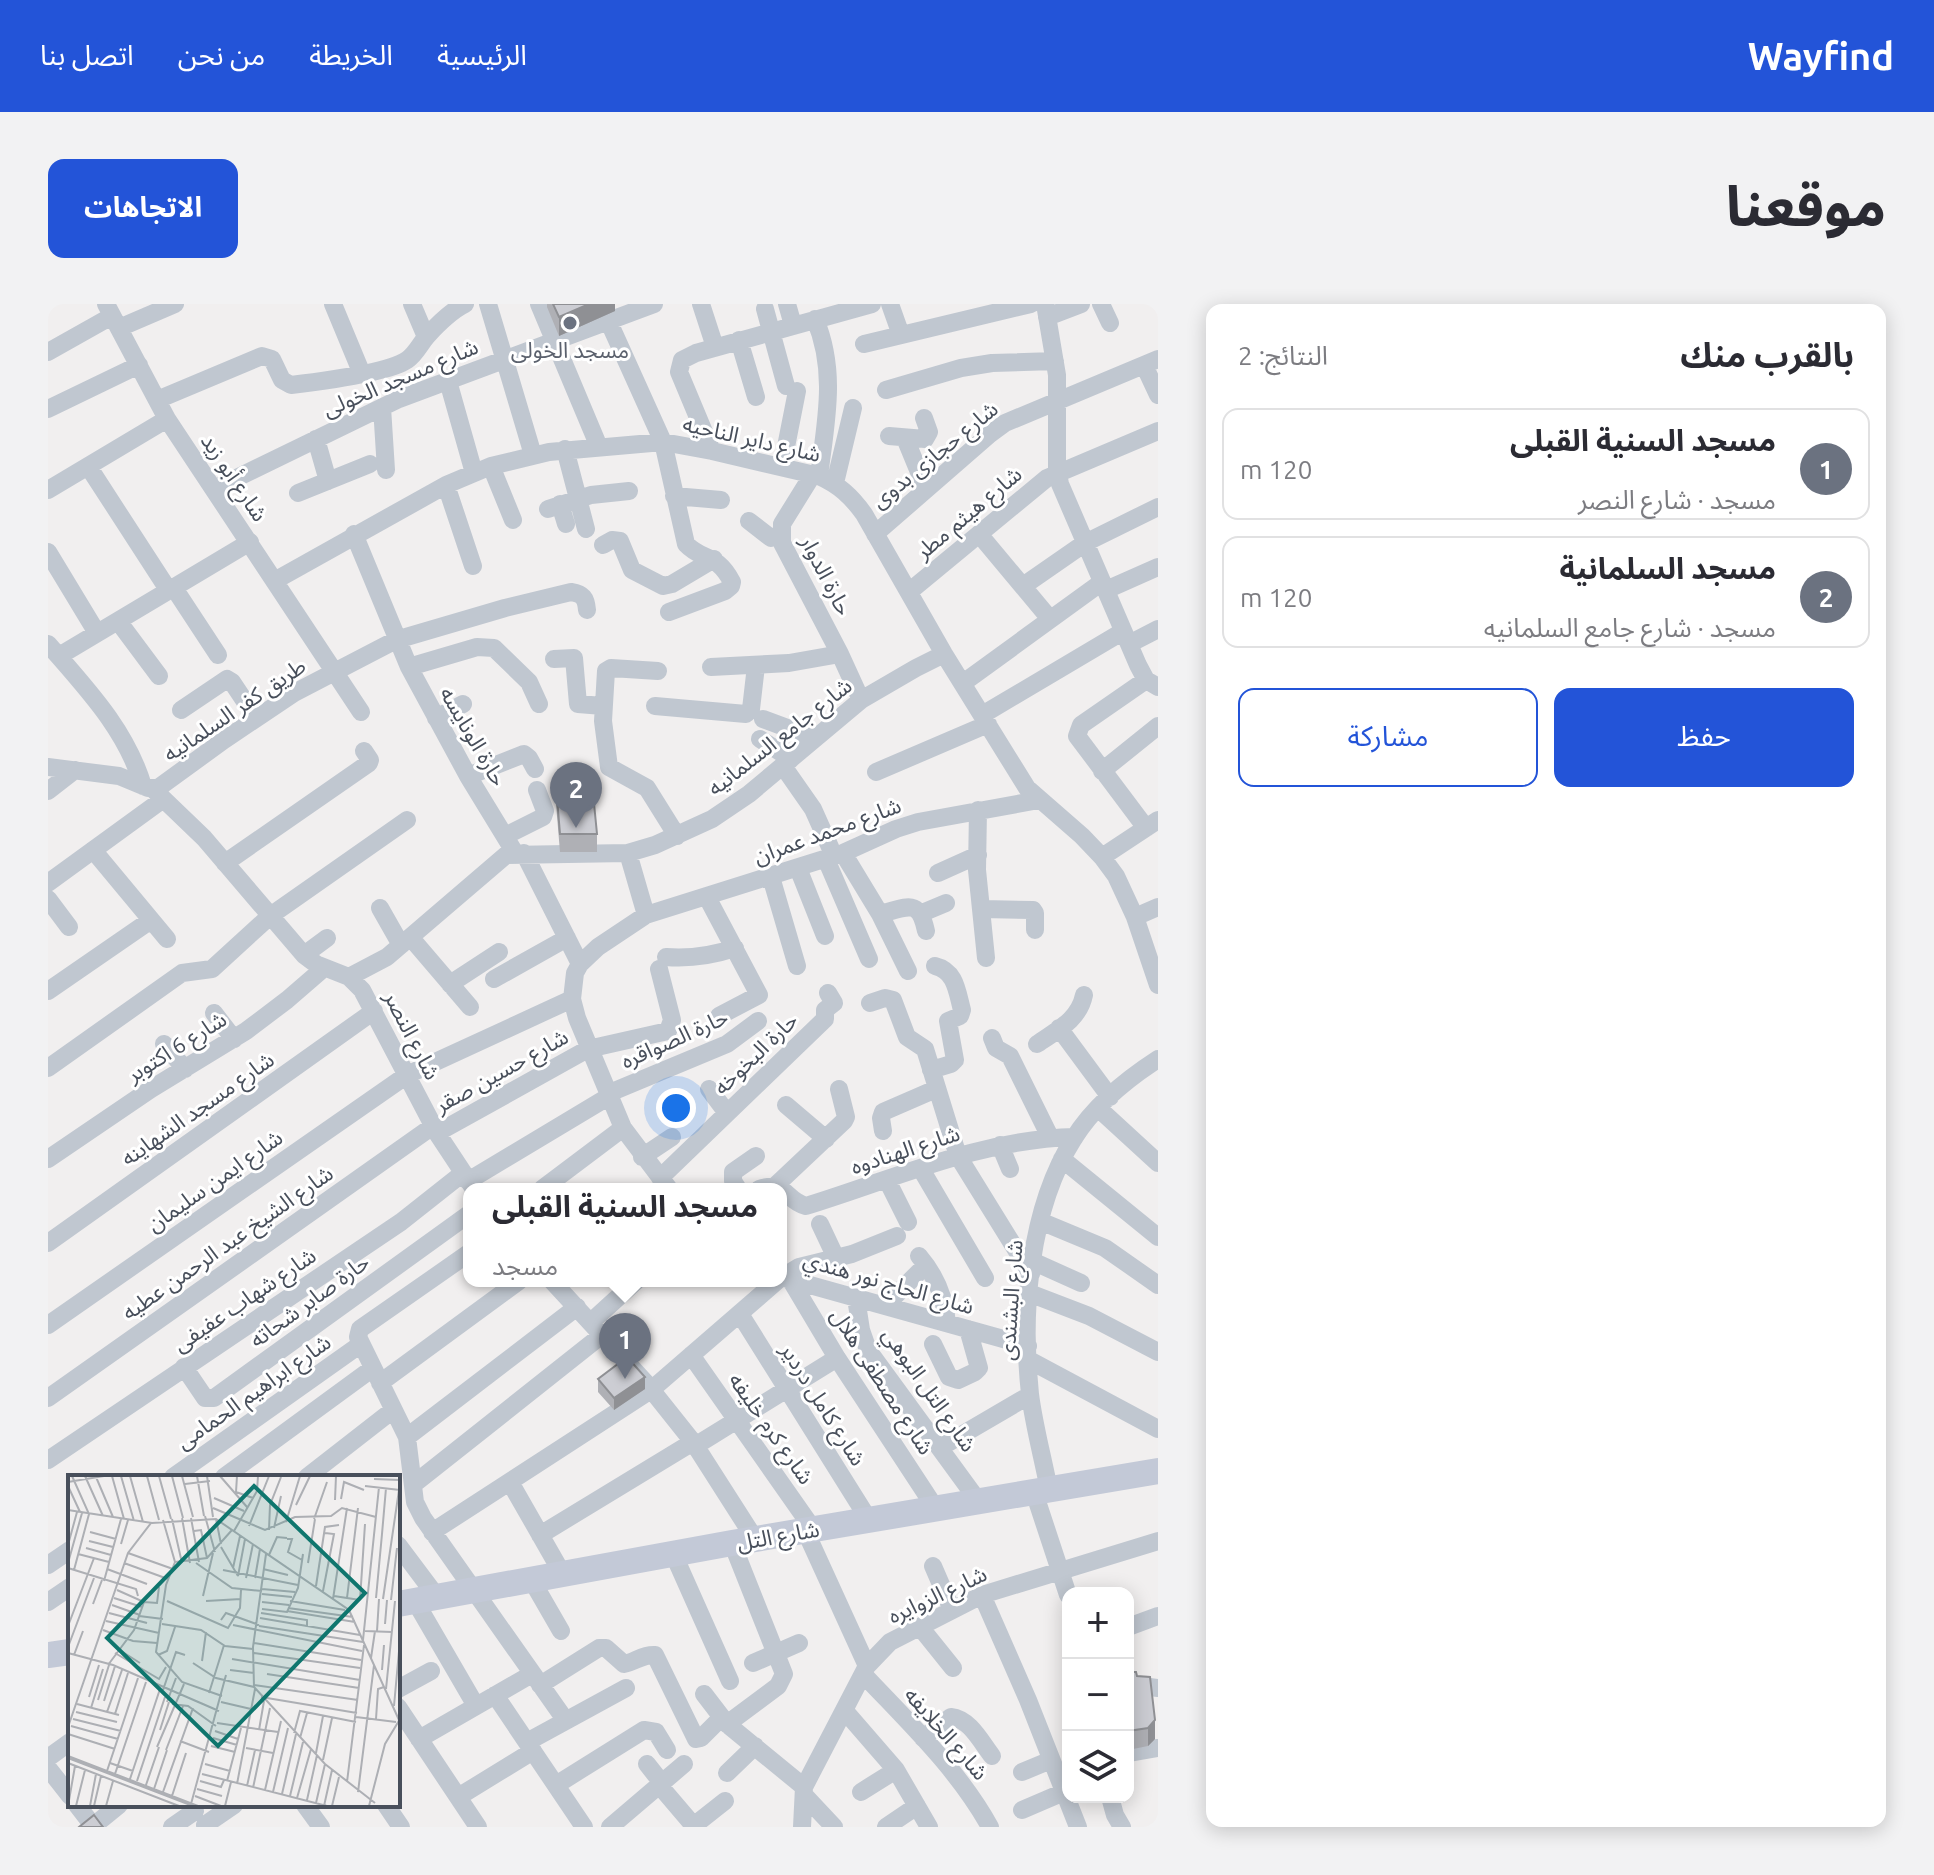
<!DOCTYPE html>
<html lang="ar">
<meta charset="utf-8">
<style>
:root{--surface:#fff;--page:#f2f2f3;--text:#2b2b33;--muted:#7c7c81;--line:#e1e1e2;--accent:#2354d8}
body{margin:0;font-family:Ubuntu,"Noto Sans Arabic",sans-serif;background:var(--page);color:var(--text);direction:rtl}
.controls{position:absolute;right:24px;bottom:24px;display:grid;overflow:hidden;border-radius:16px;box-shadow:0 4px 20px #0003}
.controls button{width:72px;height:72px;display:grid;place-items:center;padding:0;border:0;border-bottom:2px solid var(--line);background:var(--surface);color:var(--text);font:40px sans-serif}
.you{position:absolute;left:628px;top:804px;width:28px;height:28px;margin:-20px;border:6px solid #fff;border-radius:50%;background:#1a73e8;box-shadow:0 0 0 12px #1a73e833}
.badge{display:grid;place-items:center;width:52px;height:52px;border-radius:50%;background:var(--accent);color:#fff;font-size:26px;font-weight:700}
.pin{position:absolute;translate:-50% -66px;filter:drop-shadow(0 2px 4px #0008)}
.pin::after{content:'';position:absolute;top:42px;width:28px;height:24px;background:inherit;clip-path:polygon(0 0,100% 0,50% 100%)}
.popup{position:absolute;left:415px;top:879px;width:324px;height:104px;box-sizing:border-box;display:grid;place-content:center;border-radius:16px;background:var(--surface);filter:drop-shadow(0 2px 6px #0005);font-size:26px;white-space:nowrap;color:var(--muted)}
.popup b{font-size:30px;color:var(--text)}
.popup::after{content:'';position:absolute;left:50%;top:100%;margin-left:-16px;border:16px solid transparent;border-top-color:var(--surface)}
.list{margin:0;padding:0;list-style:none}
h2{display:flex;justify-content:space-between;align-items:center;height:104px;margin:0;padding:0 32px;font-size:34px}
h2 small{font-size:26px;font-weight:400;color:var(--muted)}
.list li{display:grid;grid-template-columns:52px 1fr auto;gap:24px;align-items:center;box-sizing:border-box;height:112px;margin:0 16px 16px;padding:0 16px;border:2px solid var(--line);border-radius:16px}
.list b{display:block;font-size:30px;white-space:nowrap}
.list p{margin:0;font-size:26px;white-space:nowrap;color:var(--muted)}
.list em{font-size:26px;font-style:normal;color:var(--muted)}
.actions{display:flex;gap:16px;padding:24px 32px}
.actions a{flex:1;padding:18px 0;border:2px solid var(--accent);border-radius:16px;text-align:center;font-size:28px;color:var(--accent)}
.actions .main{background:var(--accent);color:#fff}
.icon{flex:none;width:44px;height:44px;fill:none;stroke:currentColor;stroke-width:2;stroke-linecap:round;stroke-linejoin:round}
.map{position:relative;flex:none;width:1110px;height:1523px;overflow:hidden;direction:ltr;border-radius:16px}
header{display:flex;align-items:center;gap:48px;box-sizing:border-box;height:112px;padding:0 40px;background:var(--accent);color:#fff}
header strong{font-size:38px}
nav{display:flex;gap:44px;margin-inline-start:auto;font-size:28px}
.intro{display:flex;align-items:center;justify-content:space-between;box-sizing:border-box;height:192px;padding:0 48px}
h1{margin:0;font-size:56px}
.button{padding:20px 36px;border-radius:16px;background:var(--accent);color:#fff;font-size:28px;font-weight:700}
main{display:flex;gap:48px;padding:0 48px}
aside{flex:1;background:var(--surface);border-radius:16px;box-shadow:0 4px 20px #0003}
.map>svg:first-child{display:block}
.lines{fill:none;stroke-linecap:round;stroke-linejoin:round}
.street{stroke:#c0c7d0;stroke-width:18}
.secondary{stroke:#c3c9d7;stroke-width:26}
.wall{fill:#afb0b5}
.shaded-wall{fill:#8f9094}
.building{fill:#cccdd3;stroke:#8f9094;stroke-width:2}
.worship-dot{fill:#6b7280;stroke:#fff;stroke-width:3}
.labels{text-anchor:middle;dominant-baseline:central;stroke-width:6;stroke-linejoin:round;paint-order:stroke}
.worship-label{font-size:22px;fill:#5b616d;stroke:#fff}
.street-label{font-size:22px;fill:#484f5b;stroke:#fff}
.inset-road{fill:none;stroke:#adafb4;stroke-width:2}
.view{fill:#0f766e;fill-opacity:0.15;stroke:#0f766e;stroke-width:4}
.inset-edge{fill:none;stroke:#484f5b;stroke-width:4}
</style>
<header>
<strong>Wayfind</strong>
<nav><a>الرئيسية</a><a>الخريطة</a><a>من نحن</a><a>اتصل بنا</a></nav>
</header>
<div class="intro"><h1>موقعنا</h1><a class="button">الاتجاهات</a></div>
<main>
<aside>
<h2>بالقرب منك<small>النتائج: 2</small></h2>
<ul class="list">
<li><span class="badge" style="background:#6b7280">1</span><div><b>مسجد السنية القبلى</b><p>مسجد · شارع النصر</p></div><em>120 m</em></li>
<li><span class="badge" style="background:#6b7280">2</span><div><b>مسجد السلمانية</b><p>مسجد · شارع جامع السلمانيه</p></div><em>120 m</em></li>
</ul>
<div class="actions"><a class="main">حفظ</a><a>مشاركة</a></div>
</aside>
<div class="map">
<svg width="1110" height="1523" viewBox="0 0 1110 1523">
<rect width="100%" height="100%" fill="#f1efef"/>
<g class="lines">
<path class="street" d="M58,0L119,115L313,408
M285,0L314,70
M364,0L378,33
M440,0L485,151
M491,0L551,143
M653,0L667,43
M739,0L745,21
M842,0L853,31
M997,0L1009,71V163L1012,180L1090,361L1098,376L1110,383
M1053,0L1062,19
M717,5L738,82
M999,13L1033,0
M767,15C789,67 778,117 771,172
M560,16L615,138L638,240C655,258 668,248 684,278L683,282L677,287L621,308
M71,24L127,0
M691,36L708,93
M816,40L983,0
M0,48L64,12
M1096,61L1110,91
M400,77L426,169
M838,86L913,64L944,59L1007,57
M109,96L214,52L224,55L234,76L243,81C268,78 340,69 359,56C368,50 372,40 379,32C389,21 403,7 417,0
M334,103L338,166
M0,105L91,61
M841,132L877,135L881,128L876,114
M857,134L878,185
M268,135L280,177
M517,145L538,225
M664,147L631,68L634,56L648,49L824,0
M40,162L121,287
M443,162L465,216
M734,163L749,87
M765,170L734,220V239L792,350L813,396
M787,179L805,104
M398,181L425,262
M166,185L351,95L606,0
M0,186L119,115
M250,189L322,160
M626,192L673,196
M512,200L518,220
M500,205L543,191L581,187
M701,217L723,234L733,230
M306,230L361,363L420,472L467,549
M827,230L942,130L957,119L1110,55
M931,230L1002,315
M555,241L564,236L572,237L584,266L615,282L624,280L666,255
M0,248L49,329
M228,276L398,181L443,162L501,148L615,138L664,147L771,172C791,181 803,192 816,210L896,350L979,484L1034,532L1054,553L1068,572L1087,613L1110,681
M975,282L1037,239L1110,203
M126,284L170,351
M1058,286L1110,263
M862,287L999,174L1110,127
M70,317L111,372
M0,340C38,384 78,425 95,482
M1081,340L1110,325
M11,352L202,238
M506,355L526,354L530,400L555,402
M361,363L429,343L446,344L481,378L491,400
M663,363L741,359L792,350
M610,367L563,364L558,367L555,417L561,463L599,484L629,532
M1098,376L1033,421L1029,432L1098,524
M915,379L1054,278
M607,402L698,410L703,405L708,362
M133,406L179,375L184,378L208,414
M934,411L1074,328
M388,414L415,400
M715,415L766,434
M712,435L743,455
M735,462L765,505L786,552
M0,463L71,472L100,484H110L176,436L246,389L348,336L457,304L523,288C535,290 538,294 539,306
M1054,467L1110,422
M828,468L940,420
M420,472L476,450L481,454L487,465
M105,485L156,534L256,651L268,660L301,673L314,686L389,829L426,885
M0,487L27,466
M930,506L929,566L938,654
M457,532L495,513L497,507L489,486
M45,546L119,635
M476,549L532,660
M580,549L598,611
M795,549L832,610L860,667
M1054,553L1110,516
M778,555L821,655
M177,559L321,459L322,456L316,447
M750,564L777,632
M890,569L930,551
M723,573L749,662
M0,579L114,496
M659,593L711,691L671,712
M0,595L21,623
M332,604L353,641
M934,605L985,606L987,609V626
M874,609L898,599
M832,610C860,603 871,594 878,627
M1087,613L1110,603
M363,634L422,703
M256,651L279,634
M618,653C643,655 663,652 687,644
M301,673L339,653L458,551L580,549L607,541L664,515L701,490L813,396L868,364L896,350
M446,675L519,634
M402,680L451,648
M0,687L103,616
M822,699L837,694L845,696L859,733L877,745L910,852L983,970
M166,709L186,735
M1011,724L1062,793
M944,734L948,744L962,752L1002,833
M116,740L137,765
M989,740C1009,726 1031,716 1036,691
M0,764L134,669L164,665L222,612L359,516
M883,766L903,760L907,756L900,717L912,712L914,706C909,688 908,667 887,662
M661,785L679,809
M559,790L679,740L710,717
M738,801L778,835
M1050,804L1110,859
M835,827L833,814L835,808L888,785
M389,829L540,745L620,727L624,716L611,665
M952,841L962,865
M594,853L624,833
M0,855L103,785L198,727L239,696L276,664
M1014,855L1110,933
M873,865L937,974
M612,874L777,715V706L786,699L780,689
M839,876L860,918
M420,877L560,793
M727,882L796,817L798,813L791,785
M494,885L575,824
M621,885L575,824L529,714L524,695L527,669L532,660L550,643L598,611L795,549L848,525L870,518L991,496
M690,885L685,877V868L708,852
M711,885C739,876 736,896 758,902C846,875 933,835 1027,833
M992,917L1057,944L1110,981
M772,920L788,954
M0,939L326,707
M421,949L312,1025L310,1033L359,1133L367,1198L375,1214L518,1417
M871,952C888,972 897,993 899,1019
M984,957L1033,979
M733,974L751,963L804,950L849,932
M737,974L980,1042
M742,975L789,1054L888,1205
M504,977L598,1079L645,1138L707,1235
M981,989L1041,1012L1110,1048
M808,994L813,1026L820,1046L931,1198
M837,1002L878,961
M692,1010L821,1216
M543,1018L588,977
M0,1021L359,771L524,695
M885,1040L901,1073L910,1076L927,1068L931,1064L920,1025
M643,1051L765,1225
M981,1056L1110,1125
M136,1063L157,1094H166L421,910
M332,1079L471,977
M0,1094L385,822
M359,1133L529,1003
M647,1142L789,1054
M893,1143L982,1091
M0,1156L353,918L415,869
M125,1173L313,1040
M176,1173L325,1064
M259,1173L345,1106
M462,1178L514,1269
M366,1180L554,1031
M1001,1186C995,1154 986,1122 982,1090C973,1008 981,905 1026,834C1046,802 1079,775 1110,755
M986,1188L1020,1291
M757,1226L819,1362
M384,1228L603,1086L729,977
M492,1231L645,1138
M350,1241L389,1293
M625,1249L682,1377
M0,1261L22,1246
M885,1262L904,1306
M483,1275L513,1327
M934,1291L980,1396L1030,1523
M367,1297L428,1402
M0,1298L22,1283
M872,1323L905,1364
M1080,1323L1110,1312
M705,1359L751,1339
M815,1370C860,1418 910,1465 942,1523
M1080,1380L1110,1384
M492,1381L551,1344H558L576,1360C587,1358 595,1350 607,1351L648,1435L653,1434L673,1414
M350,1385L383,1367
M656,1390L679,1420L756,1483
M447,1391L536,1523
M350,1403L430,1523
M796,1406L848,1466L881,1523
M679,1420L730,1382L736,1370L684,1239
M875,1434L903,1413C922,1415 933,1438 944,1452
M371,1435L484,1370
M479,1438L578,1384
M1080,1449L1110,1444
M0,1454L22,1438
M599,1460L614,1479
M0,1464L22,1492
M974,1468L1003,1456
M679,1469L707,1442
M508,1481L596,1426L608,1428L619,1446
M611,1481L646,1522
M813,1488L848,1466
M756,1491L786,1523
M410,1493L485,1447
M1062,1493L1067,1511L1074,1523
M29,1501L46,1523
M257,1501L273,1523
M338,1501L353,1523
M974,1506L1016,1488
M157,1521L186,1501
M44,1523L71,1501
M124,1523L147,1507
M562,1523L636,1460
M644,1523L677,1497
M754,1523L756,1483L819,1362L842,1338L934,1291L1110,1237
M838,1523L869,1502"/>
<path class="secondary" d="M350,1300L684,1239L1110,1167
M0,1351L22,1348"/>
</g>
<path class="wall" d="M499,0H567V7L511,32L499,3Z
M508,482L549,530V548H512L508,500Z
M550,1075L597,1085L566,1106L550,1088Z
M1080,1368L1107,1435L1100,1442L1080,1446Z"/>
<path class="shaded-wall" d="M541,0H567V7L511,32V13Z
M597,1073V1085L566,1106V1094Z
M1107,1416V1435L1100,1442V1424Z"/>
<path class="building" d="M505,0H541L511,13Z
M544,479L549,530H512L508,482Z
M579,1053L597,1073L566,1094L550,1075Z
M1080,1368H1088L1089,1372L1102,1373L1107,1416L1100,1424L1080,1427Z
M46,1511L55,1523H31Z"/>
<circle class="worship-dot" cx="522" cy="19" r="8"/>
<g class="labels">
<g class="worship-label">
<text x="522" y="45">مسجد الخولى</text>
</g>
<g class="street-label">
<text transform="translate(352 73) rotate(-23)">شارع مسجد الخولى</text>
<text transform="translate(704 134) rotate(13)">شارع داير الناحيه</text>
<text transform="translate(886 150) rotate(-39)">شارع حجازى بدوى</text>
<text transform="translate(187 173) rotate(56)">شارع أبو زيد</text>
<text transform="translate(920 208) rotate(-40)">شارع هيثم مطر</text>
<text transform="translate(779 271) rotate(63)">حارة الدوار</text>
<text transform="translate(186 405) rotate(-34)">طريق كفر السلمانيه</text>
<text transform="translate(426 432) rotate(60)">حارة الونايسه</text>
<text transform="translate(731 432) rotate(-38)">شارع جامع السلمانيه</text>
<text transform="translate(779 526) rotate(-20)">شارع محمد عمران</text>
<text transform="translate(365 731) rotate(63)">شارع النصر</text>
<text transform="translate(626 734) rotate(-24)">حارة الصواقره</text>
<text transform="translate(128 742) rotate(-32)">شارع 6 اكتوبر</text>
<text transform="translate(707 749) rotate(-44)">حارة البخوخه</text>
<text transform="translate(453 766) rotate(-29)">شارع حسين صقر</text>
<text transform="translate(149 804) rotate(-35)">شارع مسجد الشهاينه</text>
<text transform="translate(857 845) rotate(-18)">شارع الهنادوه</text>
<text transform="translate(166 876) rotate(-35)">شارع ايمن سليمان</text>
<text transform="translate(179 938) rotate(-35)">شارع الشيخ عبد الرحمن عطيه</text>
<text transform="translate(841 978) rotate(16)">شارع الحاج نور هندي</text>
<text transform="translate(196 995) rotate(-34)">شارع شهاب عفيفى</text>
<text transform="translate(261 996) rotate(-36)">حارة صابر شحاته</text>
<text transform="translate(962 996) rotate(-86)">شارع البشندى</text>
<text transform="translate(835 1077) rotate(57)">شارع مصطفى هلال</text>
<text transform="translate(882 1085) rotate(55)">شارع التل البوهي</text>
<text transform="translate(205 1087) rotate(-35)">شارع ابراهيم الحمامى</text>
<text transform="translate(776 1100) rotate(58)">شارع كامل دردير</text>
<text transform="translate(724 1124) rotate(55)">شارع كرم خليفه</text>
<text transform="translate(730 1231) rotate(-10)">شارع التل</text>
<text transform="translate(889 1290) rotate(-25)">شارع الزوايره</text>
<text transform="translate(899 1429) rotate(49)">شارع الخلايفه</text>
</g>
</g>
<g transform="translate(20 1171)">
<rect width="332" height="332" fill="#f1efef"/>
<path class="inset-road" d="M4,1L21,39L6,95M17,1L35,41M44,1L56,44M53,1L66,46M62,1L75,47M79,1L91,45M91,1L103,44M104,1L115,43M114,1L125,42M129,1L136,41M139,1L145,42M152,1L179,32M169,1L168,17L185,23M28,2L45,42M306,4L332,5M0,7L36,1M117,9L142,6M0,11L12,37M297,11L332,15M146,23L176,36M273,24L276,7L296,15M267,25L268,1M228,30L242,1M145,33L197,55L227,42L263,41L274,33L308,42M0,35L84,48L148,44L281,135L331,245M137,41L147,77M114,43L122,88M123,43L131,87M104,44L114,88M148,44L153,69M246,44L259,7M95,45L107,87L98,110L88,177L114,207L154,221M218,47L232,1M181,51L201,1M206,53L213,21M201,55L202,30L213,2M126,56L133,55L139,83M166,56L189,16L190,1M22,57L48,64M314,59L318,13M219,64H224L220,77L234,85M21,66L45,72M53,69L60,45M0,70L9,37M153,72L170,101M18,73L43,80M60,78L105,94M10,79L41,87M201,80L209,62L219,63M107,87L139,83L164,55M0,88L14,38M56,88L100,104M128,88L164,113L194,116M240,88L247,44M0,93L68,114L70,121M165,93L172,61M39,94L79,109M195,94L220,100M155,95L230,110M170,101L177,64M178,103L185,69M187,103L192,74M36,106L53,44M248,111L257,52L271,50M194,114L227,117M255,116L266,59L257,58M194,119L224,122M135,121L145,78M266,121L292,125M46,123L74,132M279,123L290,33M308,123L314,59M265,124L279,33M315,124L331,15M292,125L297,49M323,125L329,73M99,126L160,153L172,133L173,115M138,126L173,124M222,126L277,135M76,127L89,128L91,112M194,127L221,130M25,129L34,105M44,130L72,140M220,133L285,142M194,134L219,137L230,113L235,79M219,136L287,147M41,138L79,148M193,138L239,145V151M71,141L95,144M192,143L292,160M153,145L158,138L191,150M38,146L91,158M94,149L133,155L157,171L185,174M317,149L319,125M165,150L294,176M0,151L26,83M191,151L295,167M35,155L65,166L89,168M297,156L324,157M309,156L311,124M295,165L311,12M186,168L293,185M0,172L26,103M50,174L72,188M0,178L45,190L151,236M47,178L91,204L98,192M186,178L292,193M6,180L15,156M90,180L99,176L107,152M303,183L307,156M164,184L292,205M134,186L138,157M125,188L148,203L186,212L257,289L307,328M40,190L66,155L76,127L49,115M162,195L186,198M314,195L316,170M199,199L291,213M186,210L290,225M186,212L185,172L198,79M318,214L327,126M95,215L108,177L117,180M141,218L156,170M21,222L31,190M193,222L289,238M30,225L41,190M36,226L47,191M99,227L108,203M153,227L183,234M9,229L51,240M104,229L120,231L148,251M326,231L332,165M23,233L35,194M8,237L49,247M39,237L54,195M47,239L60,198M288,242L328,247M5,244L53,256M308,244L310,214L316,212M149,248L210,257M3,251L50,264M0,252L60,78L83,48M92,255L101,227M191,255L196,226M147,256L170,264M226,258L232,236L288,247M0,259L47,274M145,263L169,270M232,263L239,238M112,266L141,277M143,271L167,277M89,272L116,209M178,273L205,278M98,275L115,231M248,278L255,241M0,281L130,331M0,283L125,331M255,285L264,243M0,288L111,331M42,288L65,296M137,289L162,296M39,296L70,203M47,299L78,207M134,299L259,331M62,304L92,214M69,306L97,222M132,306L153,312L156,305M159,306L173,253M279,307L296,170M169,309L187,214M78,310L91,272M179,311L187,275M185,313L202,233M86,314L99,275M129,314L154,321M197,315L213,246M95,317L125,233M205,317L220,253M290,317L306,190M214,319L228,259M104,321L118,278M127,321L153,331M222,321L235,267M229,323L243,274M239,325L249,280M248,328L257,289M123,329L158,200M0,331L7,291M8,331L17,295M22,331L28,299M26,331L33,301M38,331L45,306M157,331L163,307M256,331L264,295M264,331L271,302M301,331L317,269L332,244"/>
<path class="view" d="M186,11L297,118L150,271L39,163Z"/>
<rect width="332" height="332" class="inset-edge"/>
</g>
</svg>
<div class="controls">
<button>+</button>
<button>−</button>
<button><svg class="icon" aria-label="layers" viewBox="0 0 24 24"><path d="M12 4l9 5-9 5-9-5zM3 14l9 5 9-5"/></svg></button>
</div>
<div class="you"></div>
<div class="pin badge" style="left:577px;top:1075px;background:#6b7280">1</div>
<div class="popup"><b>مسجد السنية القبلى</b>مسجد</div>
<div class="pin badge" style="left:528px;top:524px;background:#6b7280">2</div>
</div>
</main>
